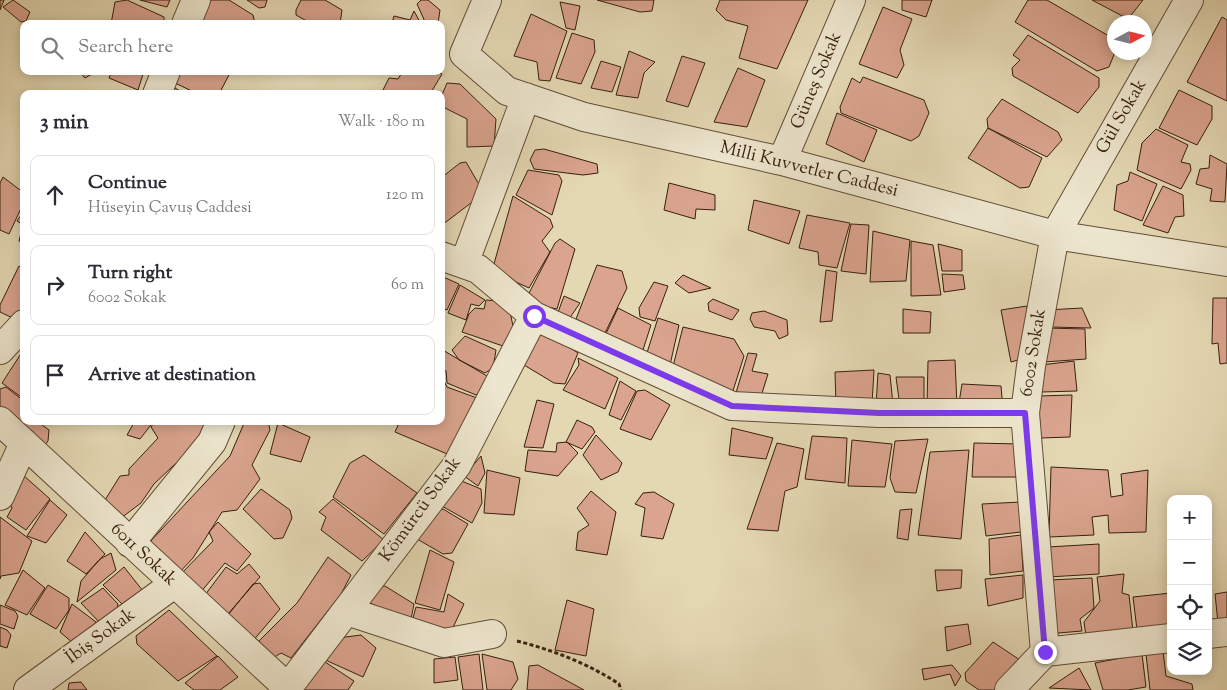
<!DOCTYPE html>
<meta charset="utf-8">
<style>
:root{--surface:#fff;--page:#f2f2f3;--text:#2b2b33;--muted:#7c7c81;--line:#e1e1e2}
body{margin:0;font-family:"Sorts Mill Goudy",serif;background:var(--page);color:var(--text)}
.controls{position:absolute;right:15px;bottom:15px;display:grid;overflow:hidden;border-radius:10px;box-shadow:0 2px 12px #0003}
.controls button{width:45px;height:45px;display:grid;place-items:center;padding:0;border:0;border-bottom:1px solid var(--line);background:var(--surface);color:var(--text);font:25px sans-serif}
.compass{position:absolute;left:1107px;top:15px;width:45px;height:45px;border-radius:50%;background:var(--surface);box-shadow:0 2px 12px #0003;rotate:83deg}
.stop{position:absolute;width:15px;height:15px;margin:-11px;border:4px solid #7c3aed;border-radius:50%;background:#fff}
.stop.end{background:#7c3aed;border-color:#fff;box-shadow:0 1px 5px #0008}
.list{margin:0;padding:0;list-style:none}
h2{display:flex;justify-content:space-between;align-items:center;height:65px;margin:0;padding:0 20px;font-size:21px}
h2 small{font-size:16px;font-weight:400;color:var(--muted)}
.list li{display:grid;grid-template-columns:32px 1fr auto;gap:15px;align-items:center;box-sizing:border-box;height:80px;margin:0 10px 10px;padding:0 10px;border:1px solid var(--line);border-radius:10px}
.list b{display:block;font-size:19px;white-space:nowrap}
.list p{margin:0;font-size:16px;white-space:nowrap;color:var(--muted)}
.list em{font-size:16px;font-style:normal;color:var(--muted)}
.icon{flex:none;width:28px;height:28px;fill:none;stroke:currentColor;stroke-width:2;stroke-linecap:round;stroke-linejoin:round}
.map{position:relative;flex:none;width:1227px;height:690px;overflow:hidden}
.search{position:absolute;background:var(--surface);box-shadow:0 2px 12px #0003;left:20px;top:20px;width:425px;height:55px;display:flex;align-items:center;gap:12px;box-sizing:border-box;padding:0 18px;border-radius:10px;color:var(--muted);font-size:19px}
.panel{position:absolute;background:var(--surface);box-shadow:0 2px 12px #0003;left:20px;top:90px;width:425px;height:335px;border-radius:10px}
.map>svg:first-child{display:block}
.building{fill:#daa48e;stroke:#381f0e}
.lines{fill:none;stroke-linecap:round;stroke-linejoin:round}
.minor-casing{stroke:#634d37;stroke-width:30}
.path{stroke:#381f0e;stroke-width:3;stroke-dasharray:4 2.5;stroke-linecap:butt}
.minor{stroke:#ede6ce;stroke-width:28}
.route{stroke:#7c3aed;stroke-width:6}
.labels{text-anchor:middle;dominant-baseline:central;stroke-width:4.5;stroke-linejoin:round;paint-order:stroke}
.street-label{font-size:18px;fill:#381f0e;stroke:#ede6ce}
</style>
<div class="map">
<svg width="1227" height="690" viewBox="0 0 1227 690">
<rect width="100%" height="100%" fill="#e4d8b3"/>
<filter id="stains"><feTurbulence type="fractalNoise" baseFrequency=".004" numOctaves="4"/><feColorMatrix values="0 0 0 0 .2 0 0 0 0 .09 0 0 0 0 .02 0 0 0 .5 -.17"/></filter>
<radialGradient id="worn" r=".72"><stop offset=".6" stop-color="#630" stop-opacity="0"/><stop offset="1" stop-color="#630" stop-opacity=".3"/></radialGradient>
<path class="building" d="M0,0H4L0,10Z
M13,0L30,12L26,21L21,22L3,7Z
M127,0L164,17V24H111L115,2Z
M140,0H170L167,7Z
M207,0H229L253,15L255,24H197Z
M247,0H267L265,7L259,8Z
M301,0H325L342,10L340,24H312L296,15V10Z
M421,0H428L440,10L438,24H426L417,4Z
M597,0H654L652,11L640,12Z
M720,0H808L777,69L739,58L748,26L726,20L716,10Z
M902,0H932L926,17L902,10Z
M1028,0H1047L1114,39L1115,52L1109,67L1097,71L1015,22Z
M1092,0H1143L1128,19Z
M560,2L580,6L575,30L566,28Z
M883,7L912,19L900,50L904,65L897,78L859,64Z
M414,11L421,24L392,23L394,16L410,20Z
M531,14L567,31L550,81L539,80L537,62L514,56Z
M1222,17L1227,20V101L1187,82Z
M572,33L594,40L595,52L581,84L556,78Z
M1028,35L1099,78V87L1078,113L1013,76L1012,68L1020,60L1013,55Z
M629,51L655,62L644,73L638,98L616,95Z
M682,56L705,63L688,107L666,101Z
M601,61L621,67L612,92L591,88Z
M738,68L765,80L747,127L714,122Z
M79,71H97L85,78Z
M112,71H144L138,90L109,78Z
M177,71H231L219,94H198L173,82Z
M403,71H437L442,74L430,94H381L389,78L398,79Z
M863,77L924,100L929,113L919,136L911,141L841,113L840,107L852,78L860,83Z
M447,83L460,84L496,119L494,146L467,147V119L441,106V97Z
M171,86L186,94H168Z
M1179,90L1212,106V119L1197,145L1159,128Z
M1002,99L1058,132L1062,140L1047,157L988,128L987,119Z
M837,113L877,130L864,162L826,144Z
M988,128L1042,158L1029,187L1020,188L968,158Z
M1156,129L1188,145L1181,162L1190,164L1191,170L1181,189L1137,170L1142,143Z
M544,149L597,164L598,173L583,175L534,169L530,160L535,150Z
M1210,155L1227,164L1225,202L1210,201L1212,189L1196,184L1200,169L1209,168Z
M466,162L484,193L446,222L441,223V178L460,163Z
M528,170L559,175L562,181L552,215L516,195Z
M1130,172L1157,184L1142,221L1114,210L1117,185L1128,181Z
M3,177L24,193V202L9,234L0,230V183Z
M669,183L715,195V210L696,209L695,219L664,210Z
M1163,186L1183,195L1184,216L1175,217L1168,233L1143,225Z
M513,196L550,219L553,227L542,241L550,252L529,288L492,271Z
M754,200L800,211L789,244L748,230Z
M24,211V243L19,241L23,225L17,221Z
M807,215L850,223L837,268L819,265L818,252L799,248Z
M851,224L869,225L866,274L841,271Z
M873,231L910,240L906,281L870,282Z
M560,239L575,249L557,309L538,305L528,295L555,243Z
M911,241L933,245L941,295L911,296Z
M938,244L962,250V271H942Z
M597,265L622,271L627,288L605,333L576,319Z
M19,266L24,270V313L19,321L0,312V305Z
M826,270L837,272L832,321L820,322Z
M942,274L963,275L965,289L944,292Z
M683,275L711,288L689,293L675,283Z
M441,276L459,284L447,310L441,308Z
M654,282L668,286L655,321L640,317L639,308Z
M460,285L485,300L479,306L471,304L466,320L448,313Z
M564,296L580,303L569,319L557,315Z
M1213,298H1227V363L1220,364L1218,343L1212,344Z
M713,299L739,310L732,320L709,311L708,303Z
M486,300L498,301L510,312L513,326L503,346L462,332L469,314L475,308L484,309Z
M1027,306L1028,357L1011,362L1001,310Z
M618,308L651,325L641,356L603,340Z
M1082,308L1091,328L1049,327L1047,310Z
M903,309L931,312L930,333H903Z
M764,311L787,320L788,335L779,339L775,331L754,327L750,319L752,313Z
M658,318L679,325L670,365L645,359Z
M538,327L578,353L565,384L554,383L524,365Z
M683,327L734,339L744,356L731,397L671,374Z
M1046,328L1085,329L1086,359L1044,362Z
M465,336L496,350L493,368L485,373L459,360L452,350Z
M24,349V399L2,383Z
M441,349L487,376V388L476,395L447,383L446,371L441,369Z
M748,353L757,354L752,371L768,374L759,403L735,396Z
M578,358L618,378L605,409L563,390L579,365Z
M955,360L957,406H927L928,361Z
M1074,361L1077,391L1041,392V365Z
M874,370L872,404L836,406L835,372Z
M878,373L890,375L893,404L876,406Z
M441,375L447,387L477,398L452,456L395,432L400,421H441Z
M896,377H924V407H900Z
M620,381L636,391L621,420L609,415Z
M962,384L1001,386L1003,409H958Z
M6,387L24,401V421H37L49,430L48,441L39,452L0,418V389Z
M645,390L670,405L651,440L620,429L637,391Z
M1072,395L1070,437L1041,438L1038,396Z
M537,400L554,404L543,448L524,447Z
M577,420L592,427L595,432L582,449L566,442Z
M135,421H154L140,439L127,435Z
M155,421H207L195,445L154,484L141,503L117,521L100,508L120,476L129,475V469L158,438L151,427Z
M245,421H268L270,430L252,465L260,479L237,510L222,512L193,558L177,575L147,545L230,456Z
M278,423L310,437L301,462L270,454Z
M732,428L773,438L766,459L729,455Z
M596,435L622,463L618,472L601,480L583,455Z
M812,436L847,438L845,483L805,479Z
M928,439L916,493L895,492L890,478L895,441Z
M852,440L892,444L885,487L848,486Z
M567,442L578,453L558,476L525,471L528,450L556,452L557,443Z
M777,443L804,449L797,487L785,491L778,531L747,529Z
M974,443L1020,444L1021,477H972Z
M969,450L961,539L918,535L930,452Z
M364,455L417,493L384,534L333,497L350,463Z
M481,456L485,473L478,486L464,476Z
M1051,467L1108,470L1111,497L1123,495L1121,474L1148,470L1146,532L1109,533L1108,515L1092,517L1094,535L1049,537Z
M487,470L520,478L514,515L484,513Z
M23,475L50,499L26,530L7,517L12,508L7,496Z
M459,480L481,489L482,503L472,523L440,505Z
M261,489L290,510L292,518L283,538L274,539L243,509Z
M591,491L616,512L607,555L576,550L578,532L589,525L577,508Z
M654,492L674,504L663,539L641,536L645,508L635,504L643,493Z
M333,499L384,540L362,561L321,530L326,517L319,512Z
M50,500L67,515L46,543L27,536Z
M1021,502V532L986,536L982,504Z
M443,509L468,524L452,553L443,554L417,539L435,510Z
M912,509L908,540L897,538L900,510Z
M0,517L32,541L19,573L1,576L0,579Z
M218,522L251,554L237,571L225,563L200,593L178,577L213,541L209,532Z
M85,532L105,554L86,574L67,561Z
M1021,535L1023,571L990,575L989,539Z
M1099,544V574L1048,577V547Z
M430,550L454,562L440,610L415,603Z
M111,553L116,570L77,602L81,581L100,559Z
M328,557L351,575L341,594L291,658L281,653L273,658L256,644L297,603Z
M249,564L260,577L228,614L202,599L226,567L237,574Z
M124,567L143,591L124,606L103,585Z
M23,570L45,588L27,615L5,605Z
M935,570H962L961,588L937,591Z
M1124,574L1122,593L1129,595L1133,631L1086,636L1084,622L1100,601L1097,577Z
M1023,575V598L988,606L985,579Z
M1092,578L1094,608L1080,619L1082,631L1058,633L1048,629L1049,580Z
M260,583L280,609L252,642L228,615L253,584Z
M48,585L69,598V610L56,629L30,614Z
M385,586L414,604L411,619L405,620L366,601L377,587Z
M103,588L118,604L115,616L101,624L81,603Z
M1227,592V622L1218,623L1215,594Z
M1171,593V626L1137,630L1133,597Z
M448,594L464,604L449,636L412,622L416,607L444,612Z
M1208,598L1211,624H1208Z
M567,600L594,609L586,656L555,650Z
M72,604L96,622L99,631L73,643L60,632Z
M0,605L15,611L18,616L14,629L0,624Z
M169,610L217,656L178,681L137,644L136,636Z
M968,624L971,644L947,651L945,627Z
M0,627L7,630L11,635L7,648L0,646Z
M361,635L376,648L363,677L321,658L338,638Z
M993,642L1020,660L995,690H979L966,681L965,673Z
M1163,651L1166,676L1192,684L1193,690H1150L1146,654Z
M479,654L483,690H463L458,657Z
M482,654L513,662L518,679L511,690H487Z
M1142,654L1146,687L1128,690H1103L1095,663Z
M218,656L238,677L220,690H194L185,683Z
M316,656L354,681L348,690H293Z
M455,657L458,680L434,683V659Z
M538,665L584,690H527L529,666Z
M952,665L961,676L955,686L950,674L924,680L922,669Z
M1079,668L1091,690L1049,688Z
M81,682L87,690H68L69,683Z"/>
<g class="lines">
<g class="minor-casing">
<path id="minor" d="M487,0L464,54L507,91L584,117L782,161L1055,235L1227,262
M186,24L196,0
M157,94L166,71
M782,161L851,0
M441,256L478,269L534,316L732,406L879,413H1025
M464,264L526,97
M0,350L24,324
M0,421L288,688
M0,496L24,443
M130,543L212,442L221,421
M347,611L444,643L492,634
M1208,634L1227,632
M1045,652L1025,413L1031,366L1055,235L1189,0
M28,690L174,584
M286,690L457,465L534,316
M1009,690L1045,652L1171,638"/>
</g>
<path class="path" d="M517,641C553,650 589,664 619,684L621,690"/>
<use href="#minor" class="minor"/>
</g>
<g class="lines">
<path class="route" d="M534,316L732,406L879,413H1025L1045,652"/>
</g>
<g class="labels">
<g class="street-label">
<text transform="translate(817 81) rotate(-67)">Güneş Sokak</text>
<text transform="translate(1122 117) rotate(-60)">Gül Sokak</text>
<text transform="translate(809 170) rotate(14)">Milli Kuvvetler Caddesi</text>
<text transform="translate(1034 353) rotate(-81)">6002 Sokak</text>
<text transform="translate(421 510) rotate(-54)">Kömürcü Sokak</text>
<text transform="translate(143 555) rotate(43)">6011 Sokak</text>
<text transform="translate(101 637) rotate(-36)">İbiş Sokak</text>
</g>
</g>
<rect width="100%" height="100%" filter="url(#stains)"/>
<rect width="100%" height="100%" fill="url(#worn)"/>
</svg>
<div class="controls">
<button>+</button>
<button>−</button>
<button><svg class="icon" aria-label="locate" viewBox="0 0 24 24"><circle cx="12" cy="12" r="6"/><path d="M12 2v4M12 18v4M2 12h4M18 12h4"/></svg></button>
<button><svg class="icon" aria-label="layers" viewBox="0 0 24 24"><path d="M12 4l9 5-9 5-9-5zM3 14l9 5 9-5"/></svg></button>
</div>
<svg class="compass" viewBox="-18 -18 36 36"><path d="M0-13l5 13h-10z" fill="#e53935"/><path d="M0 13l5-13h-10z" fill="#7c7c81"/></svg>
<div class="stop" style="left:534px;top:316px"></div>
<div class="stop end" style="left:1045px;top:652px"></div>
<div class="search"><svg class="icon" aria-label="search" viewBox="0 0 24 24"><circle cx="10" cy="10" r="6"/><path d="M15 15l6 6"/></svg>Search here</div>
<section class="panel">
<h2>3 min<small>Walk · 180 m</small></h2>
<ul class="list">
<li><svg class="icon" aria-label="ahead" viewBox="0 0 24 24"><path d="M12 20V5M6 11l6-6 6 6"/></svg><div><b>Continue</b><p>Hüseyin Çavuş Caddesi</p></div><em>120 m</em></li>
<li><svg class="icon" aria-label="right" viewBox="0 0 24 24"><path d="M7 20v-9h11M14 6l5 5-5 5"/></svg><div><b>Turn right</b><p>6002 Sokak</p></div><em>60 m</em></li>
<li><svg class="icon" aria-label="arrive" viewBox="0 0 24 24"><path d="M6 21V4h12l-3 4 3 4H6"/></svg><div><b>Arrive at destination</b></div></li>
</ul>
</section>
</div>
